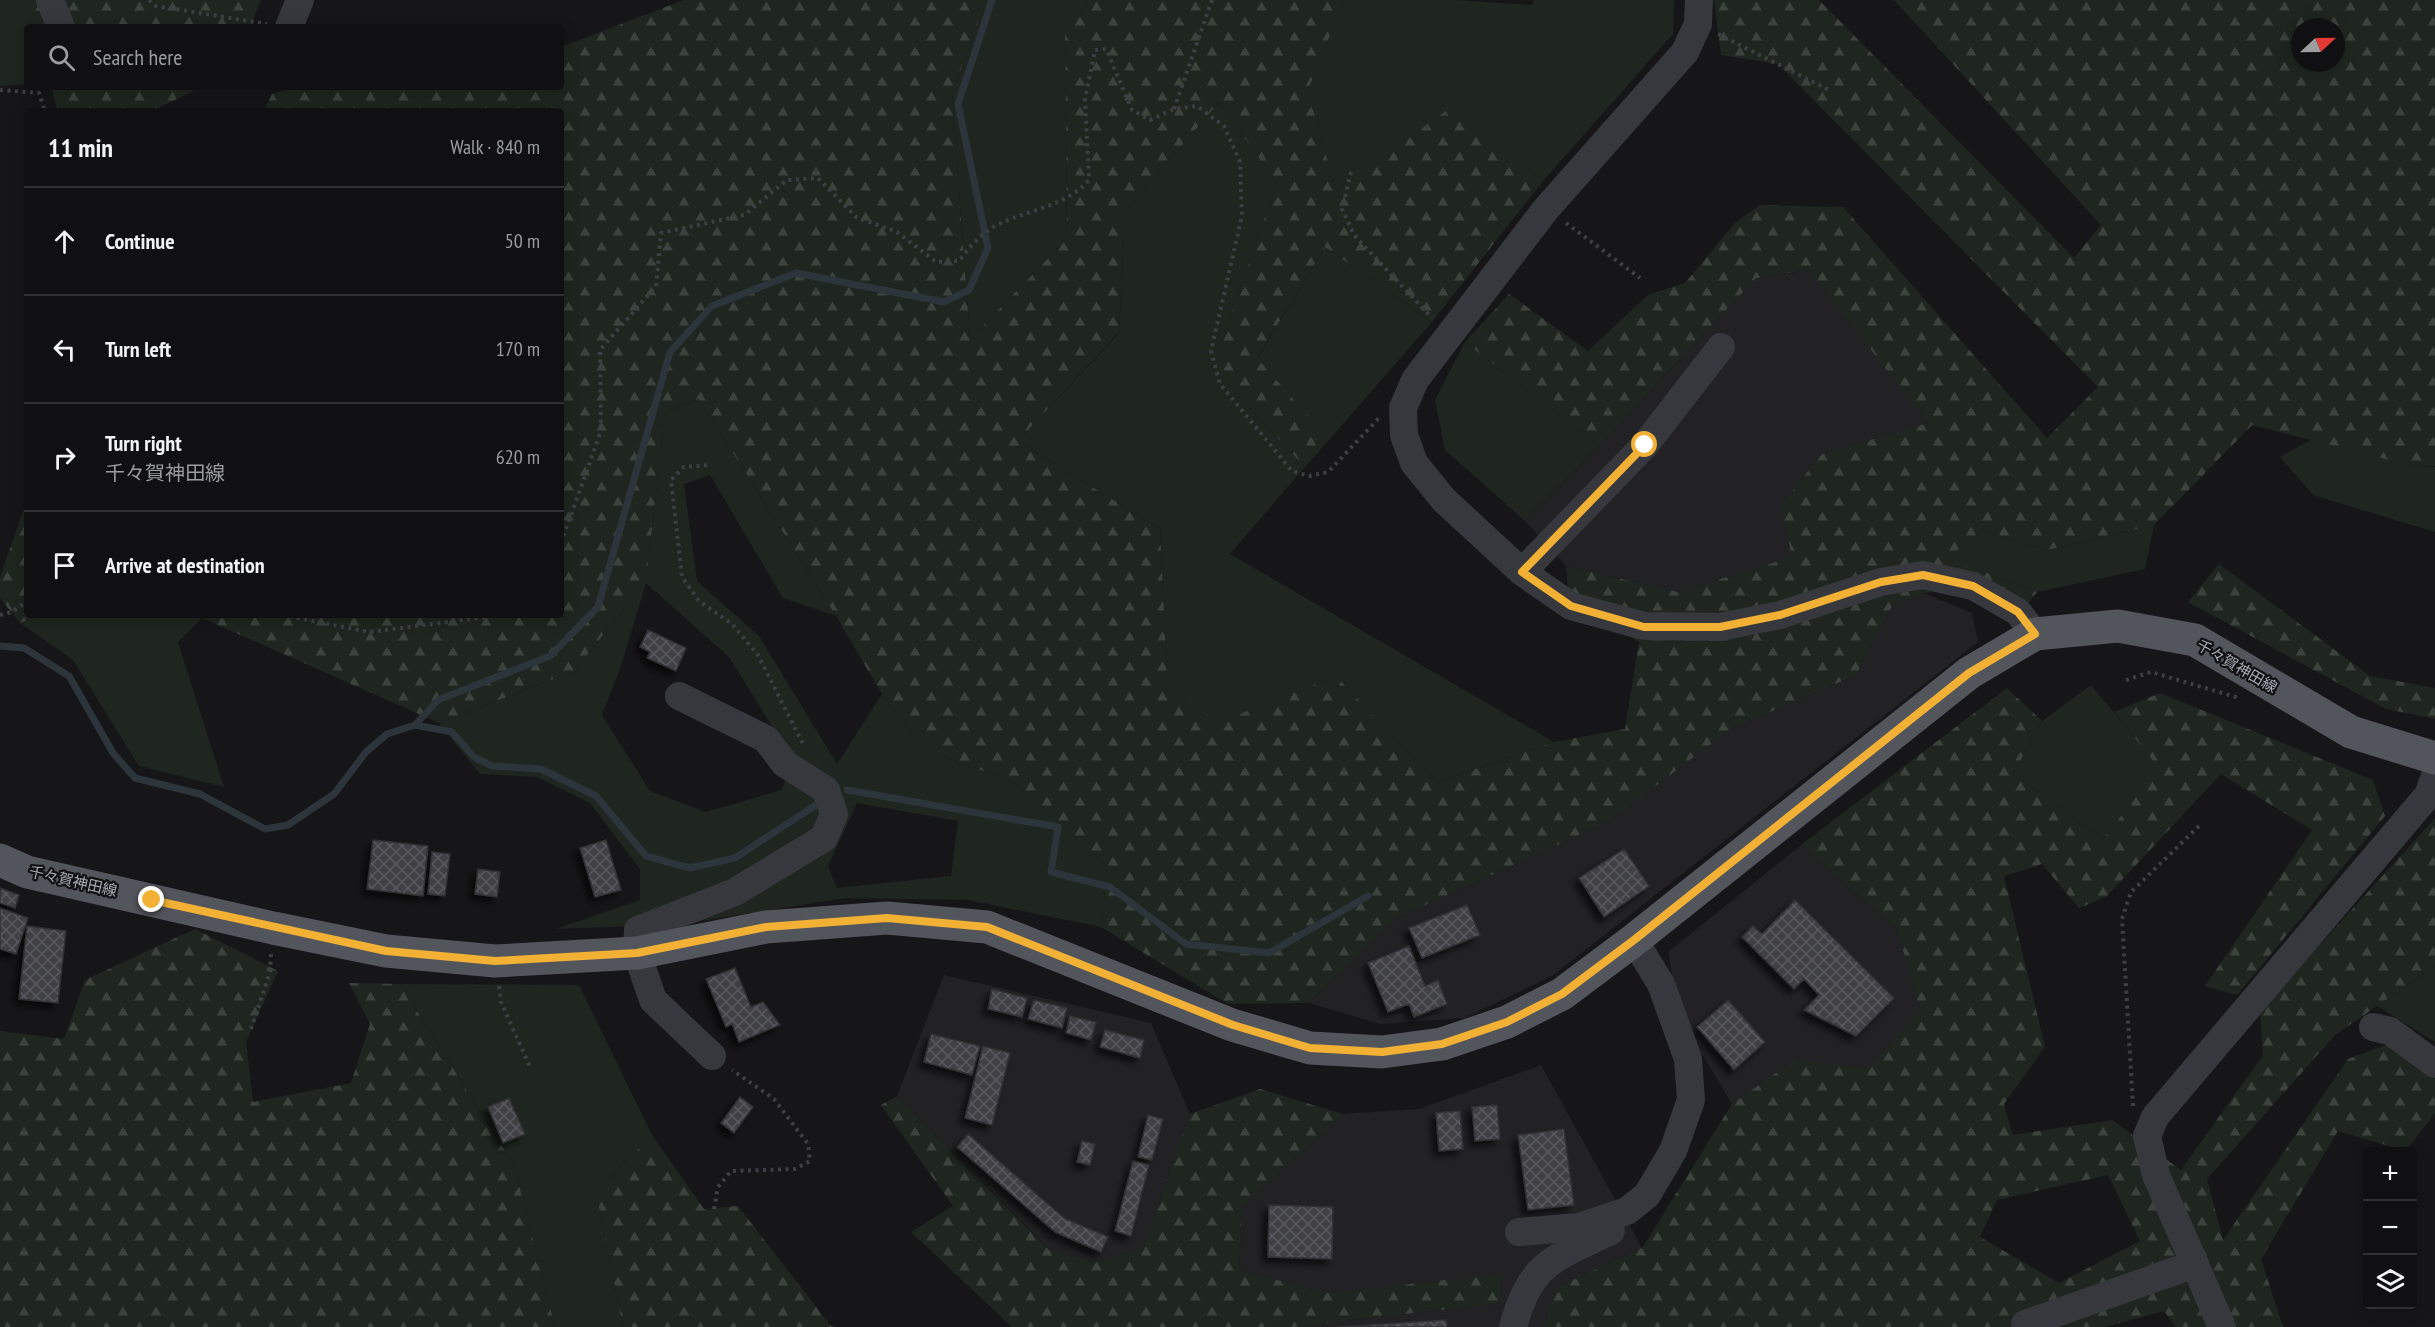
<!DOCTYPE html>
<meta charset="utf-8">
<style>
:root{--surface:#101012;--page:#19191b;--text:#f1f3f6;--muted:#9c9d9f;--line:#303032}
body{margin:0;font-family:"PT Sans Narrow","Noto Sans JP",sans-serif;background:var(--page);color:var(--text)}
.controls{position:absolute;right:18px;bottom:18px;display:grid;overflow:hidden;border-radius:6px;box-shadow:0 3px 15px #0003}
.controls button{width:54px;height:54px;display:grid;place-items:center;padding:0;border:0;border-bottom:2px solid var(--line);background:var(--surface);color:var(--text);font:30px sans-serif}
.compass{position:absolute;left:2291px;top:18px;width:54px;height:54px;border-radius:50%;background:var(--surface);box-shadow:0 3px 15px #0003;rotate:68deg}
.stop{position:absolute;width:18px;height:18px;margin:-14px;border:4px solid #f2b134;border-radius:50%;background:#fff}
.stop.end{background:#f2b134;border-color:#fff;box-shadow:0 2px 6px #0008}
.list{margin:0;padding:0;list-style:none}
h2{display:flex;justify-content:space-between;align-items:center;height:78px;margin:0;padding:0 24px;font-size:26px}
h2 small{font-size:20px;font-weight:400;color:var(--muted)}
.list li{display:grid;grid-template-columns:39px 1fr auto;gap:18px;align-items:center;box-sizing:border-box;height:108px;padding:0 24px;border-top:2px solid var(--line)}
.list b{display:block;font-size:22px;white-space:nowrap}
.list p{margin:0;font-size:20px;white-space:nowrap;color:var(--muted)}
.list em{font-size:20px;font-style:normal;color:var(--muted)}
.icon{flex:none;width:33px;height:33px;fill:none;stroke:currentColor;stroke-width:2;stroke-linecap:round;stroke-linejoin:round}
.map{position:relative;flex:none;width:2435px;height:1327px;overflow:hidden}
.search{position:absolute;background:var(--surface);box-shadow:0 3px 15px #0003;left:24px;top:24px;width:540px;height:66px;display:flex;align-items:center;gap:15px;box-sizing:border-box;padding:0 21px;border-radius:6px;color:var(--muted);font-size:22px}
.panel{position:absolute;background:var(--surface);box-shadow:0 3px 15px #0003;left:24px;top:108px;width:540px;height:510px;border-radius:6px}
.map>svg:first-child{display:block}
.built{fill:#222225}
.grass{fill:#1e261f;fill-rule:evenodd}
.forest{fill:url(#forest-firs);fill-rule:evenodd}
.lines{fill:none;stroke-linecap:round;stroke-linejoin:round}
.stream{stroke:#2c353c;stroke-width:7}
.building{fill:url(#building-cross-hatch);stroke:#303034;stroke-width:1.5;filter:url(#shadow)}
.path{stroke:#3d3f44;stroke-width:4;stroke-dasharray:3 4.5;stroke-linecap:butt}
.minor{stroke:#37383d;stroke-width:28}
.major{stroke:#53555c;stroke-width:33}
.route{stroke:#f2b134;stroke-width:8}
.labels{text-anchor:middle;dominant-baseline:central;stroke-width:4.5;stroke-linejoin:round;paint-order:stroke}
.street-label{font-size:15px;fill:#a8adb8;stroke:#111113}
</style>
<div class="map">
<svg width="2435" height="1327" viewBox="0 0 2435 1327">
<defs>
<pattern id="forest-firs" width="22" height="20" patternUnits="userSpaceOnUse" patternTransform="scale(1.5)"><rect width="22" height="20" fill="#1e261f"/><path d="M5 1l3.5 6h-7zM16 11l3.5 6h-7z" fill="#3c433d"/></pattern>
<pattern id="building-cross-hatch" width="8" height="8" patternUnits="userSpaceOnUse" patternTransform="scale(1.5)"><rect width="8" height="8" fill="#404145"/><path d="M0 0l8 8M0 8l8-8" fill="none" stroke="#595a5e"/></pattern>
<filter id="shadow"><feDropShadow dx="-5.5" dy="5.5" stdDeviation="3" flood-color="#0009"/></filter>
</defs>
<rect width="100%" height="100%" fill="#161618"/>
<path class="built" d="M1810,270L1928,423L1822,454L1781,505L1793,557L1678,592L1566,566L1525,521L1599,446L1756,278Z
M1924,593L1972,613L1978,642L1552,976L1465,1018L1380,1024L1309,1003L1395,919L1608,822L1731,729L1856,675L1892,606Z
M1801,845L1897,929L1921,1009L1870,1069L1794,1060L1732,1104L1680,1017L1668,952Z
M944,975L1151,1023L1190,1114L1143,1248L1095,1262L1049,1249L897,1096Z
M1541,1065L1642,1248L1555,1288L1544,1327H1293L1502,1303L1501,1275L1328,1293L1239,1270L1242,1207L1343,1114L1419,1109Z"/>
<path class="grass" d="M0,0H23L32,27H27V84L0,86Z
M986,0H1090L1065,30L1067,239L970,339L952,94Z
M1344,0H1456L1532,5L1534,0H1674L1673,34L1543,181L1447,111L1336,191L1308,90Z
M1219,102L1277,183L1212,368L1305,467L1230,554L1554,742L1437,782L1336,676L1217,724L1167,680L1160,529L1018,441L1119,333L1125,212Z
M1325,247L1432,322L1329,440L1257,359Z
M1465,342L1599,446L1525,521L1445,450L1435,400Z
M699,399L836,616L783,598L710,475L684,484L697,581L759,636L837,764L882,694L924,749L1015,783L1108,867L1101,927L968,900L846,898L681,924L556,929L640,900V869L590,803L537,777L480,774L439,723L574,671L646,582L665,412ZM646,583L729,657L792,758L782,790L706,812L650,791L602,715L620,669ZM857,803L958,821L951,876L837,888L828,866Z
M2312,439L2417,467H2435V532L2313,495L2280,457Z
M2154,525L2145,569L2037,592L1947,558L1982,530L2047,550Z
M39,615H195L201,619L178,642L224,787L139,766L73,660L20,623Z
M2091,685L2160,768L2103,839L2013,774L2042,721Z
M2435,966V1042L2377,1006Z
M400,984L579,985L652,1135L596,1192L623,1327H555L514,1165Z"/>
<path class="forest" d="M23,0H261L250,27H32Z
M684,0H986L952,94L970,339L1067,239L1065,30L1090,0H1344L1308,90L1336,191L1447,110L1543,181L1432,322L1325,247L1257,358L1329,440L1305,467L1212,368L1277,183L1219,102L1125,212L1119,332L1018,441L1160,529L1167,679L1217,723L1336,676L1437,782L1554,742L1625,729L1639,642L1569,599L1566,566L1678,592L1792,557L1781,505L1822,454L1928,423L1809,270L1756,278L1599,446L1465,342L1509,294L1588,351L1648,295L1685,283L1734,224L1760,205L1843,207L2047,438L2098,387L1778,64L1721,55L1714,0H1819L2074,258L2101,225L1894,0H2435V466L2417,467L2252,425L2154,525L2047,550L1982,530L1948,558L2037,592L2023,610L1952,583L1892,606L1856,675L1731,729L1608,822L1395,919L1309,1003L1228,1004L1101,927L1108,867L1015,783L924,749L882,694L836,616L699,399L665,412L646,582L574,671L439,723L195,615H561V111H264L272,94L294,87H561V47ZM2300,27H2336V63H2300Z
M51,87H202L152,111H58Z
M27,500V615H39L20,623L0,598V577Z
M2219,564L2370,676L2435,688V719L2386,709L2188,602Z
M2007,688L2042,721L2013,774L2103,839L2159,768L2114,712L2160,693L2373,780L2385,816L2237,995L2205,986L2312,830L2221,774L2106,897L2079,908L2042,864L2004,876L2045,1047L2004,1104L2013,1135L2112,1120L2181,1170L2263,1055L2260,1011L2435,818V966L2335,1035L2207,1179L2223,1240L2348,1059L2391,1043L2435,1070V1113L2406,1151L2338,1131L2261,1259L2283,1327H2176L2164,1311L2105,1327H1544L1555,1288L1642,1248L1732,1104L1794,1060L1870,1068L1920,1009L1897,929L1801,845ZM2108,1175L2140,1241L2059,1283L1980,1237L1997,1200Z
M195,929L278,971L246,1042L253,1102L351,1083L370,1024L349,983L400,984L514,1165L555,1327H0V1031L64,1039L85,980Z
M1260,1089L1343,1114L1242,1207L1239,1270L1328,1293L1501,1274L1502,1303L1293,1327H1012L911,1232L953,1206L881,1105L897,1096L1048,1249L1095,1262L1143,1248L1190,1114Z
M652,1135L704,1209L738,1206L831,1326L835,1327H623L596,1192Z"/>
<g class="lines">
<path class="stream" d="M0,646L24,648L69,676L113,753L135,778L200,794L265,829L288,825L334,794L366,752L387,734L415,725L452,732L474,757L492,766L541,769L596,796L646,856L690,868L735,858L816,805
M415,725L438,700L550,656L598,607L670,352L712,306L796,273L944,302L969,290L988,248L958,104L992,0
M847,790L1058,827L1051,872L1110,887L1186,944L1269,953L1368,896"/>
</g>
<path class="building" d="M648,630L686,648L676,671L647,658L650,652L640,647Z
M373,840L428,846L423,896L367,889Z
M606,840L621,890L595,897L580,848Z
M1624,849L1649,886L1604,917L1579,878Z
M432,852L450,854L445,896L428,894Z
M478,869L500,872L497,897L475,894Z
M0,888L19,895L15,908L0,903Z
M1795,900L1894,998L1856,1036L1804,1010L1819,995L1804,979L1794,989L1742,937L1753,926L1762,934Z
M1467,905L1480,935L1422,958L1409,928Z
M0,908L28,918L16,954L0,949Z
M27,926L66,931L58,1003L19,999Z
M1409,946L1425,986L1438,980L1447,1004L1414,1017L1409,1004L1388,1012L1368,963Z
M735,968L751,1007L763,1002L780,1025L739,1042L732,1024L726,1027L706,979Z
M992,989L1027,998L1022,1017L988,1009Z
M1034,1000L1067,1008L1062,1028L1028,1019Z
M1728,1000L1765,1042L1734,1070L1697,1027Z
M1070,1016L1096,1022L1091,1040L1066,1033Z
M1105,1030L1144,1040L1140,1058L1100,1047Z
M931,1034L980,1046L972,1075L924,1062Z
M983,1046L1010,1053L992,1125L965,1118Z
M740,1097L753,1107L734,1133L721,1123Z
M509,1098L525,1134L503,1143L488,1107Z
M1497,1105L1500,1139L1475,1141L1472,1107Z
M1460,1111L1463,1149L1439,1151L1436,1113Z
M1148,1115L1163,1119L1152,1160L1138,1157Z
M1564,1129L1574,1205L1528,1210L1518,1135Z
M968,1134L1064,1218L1108,1237L1101,1252L1055,1232L957,1147Z
M1082,1141L1095,1144L1090,1165L1077,1162Z
M1133,1161L1149,1165L1131,1236L1115,1231Z
M1269,1205L1333,1207L1332,1259L1268,1257Z
M1446,1320L1447,1327H1337Z"/>
<g class="lines">
<path class="path" d="M149,0L156,6L267,24
M1718,34L1829,90
M0,90L39,93L45,111
M1174,109L1212,0
M1351,172L1342,209L1354,235L1432,318
M1566,223L1640,278
M707,465L684,467L671,480L682,577L699,601L732,624L758,655L803,744
M561,543L601,431L600,350L656,286L661,233L744,215L787,180L818,178L856,217L897,232L936,262L959,261C970,247 981,233 997,225C1027,210 1067,206 1089,180L1085,99L1095,50L1106,49L1132,110L1150,120L1174,109L1197,106L1224,126L1240,162L1242,216L1211,351L1220,384L1292,471L1309,476L1328,472L1379,418
M0,615L12,612L27,601
M282,615L369,632L503,615
M2126,680L2151,672L2239,698
M499,986L501,1002L531,1069
M251,1029L270,972L271,953
M2133,1106L2122,919L2131,892L2200,825
M714,1209L718,1187L731,1171L795,1169L810,1161L808,1144L774,1099L732,1070"/>
<path class="minor" d="M50,0L61,27
M1699,0L1698,24L1685,52L1546,209L1415,380L1403,408L1404,435L1414,463L1444,500L1522,572L1571,606L1644,626L1720,627L1780,615L1881,582L1923,575L1973,586L2018,612L2035,634
M289,27L300,0
M1522,572L1645,445L1721,347
M679,696L766,739L785,764L826,790L834,814L824,838L735,892L638,930L637,953L653,1000L712,1056
M2373,1027L2390,1031L2435,1064
M1519,1232L1579,1227L1627,1211L1647,1195L1673,1151L1691,1100L1688,1059L1661,984L1634,940
M2025,1324L2195,1264
M1513,1327C1530,1262 1555,1258 1611,1231
M2222,1327L2156,1175L2147,1136L2155,1117L2428,795L2435,776"/>
<path class="major" d="M0,860L27,872L273,928L386,951L495,961L637,953L766,927L887,918L987,927L1232,1025L1310,1048L1382,1052L1442,1044L1507,1022L1562,994L1634,940L1969,673L2035,634L2118,626L2195,640L2351,732L2435,758"/>
</g>
<g class="lines">
<path class="route" d="M152,900L386,951L495,961L637,953L766,927L887,918L987,927L1233,1025L1310,1048L1382,1052L1442,1044L1507,1022L1562,994L1634,940L1969,673L2035,634L2018,612L1973,586L1923,575L1881,582L1780,615L1720,627H1644L1571,606L1522,572L1645,445"/>
</g>
<g class="labels">
<g class="street-label">
<text transform="translate(2237 666) rotate(30)">千々賀神田線</text>
<text transform="translate(73 881) rotate(13)">千々賀神田線</text>
</g>
</g>
</svg>
<div class="controls">
<button>+</button>
<button>−</button>
<button><svg class="icon" aria-label="layers" viewBox="0 0 24 24"><path d="M12 4l9 5-9 5-9-5zM3 14l9 5 9-5"/></svg></button>
</div>
<svg class="compass" viewBox="-18 -18 36 36"><path d="M0-13l5 13h-10z" fill="#e53935"/><path d="M0 13l5-13h-10z" fill="#9c9d9f"/></svg>
<div class="stop" style="left:1645px;top:445px"></div>
<div class="stop end" style="left:152px;top:900px"></div>
<div class="search"><svg class="icon" aria-label="search" viewBox="0 0 24 24"><circle cx="10" cy="10" r="6"/><path d="M15 15l6 6"/></svg>Search here</div>
<section class="panel">
<h2>11 min<small>Walk · 840 m</small></h2>
<ul class="list">
<li><svg class="icon" aria-label="ahead" viewBox="0 0 24 24"><path d="M12 20V5M6 11l6-6 6 6"/></svg><div><b>Continue</b></div><em>50 m</em></li>
<li><svg class="icon" aria-label="left" viewBox="0 0 24 24"><path d="M17 20v-9H6M10 6l-5 5 5 5"/></svg><div><b>Turn left</b></div><em>170 m</em></li>
<li><svg class="icon" aria-label="right" viewBox="0 0 24 24"><path d="M7 20v-9h11M14 6l5 5-5 5"/></svg><div><b>Turn right</b><p>千々賀神田線</p></div><em>620 m</em></li>
<li><svg class="icon" aria-label="arrive" viewBox="0 0 24 24"><path d="M6 21V4h12l-3 4 3 4H6"/></svg><div><b>Arrive at destination</b></div></li>
</ul>
</section>
</div>
